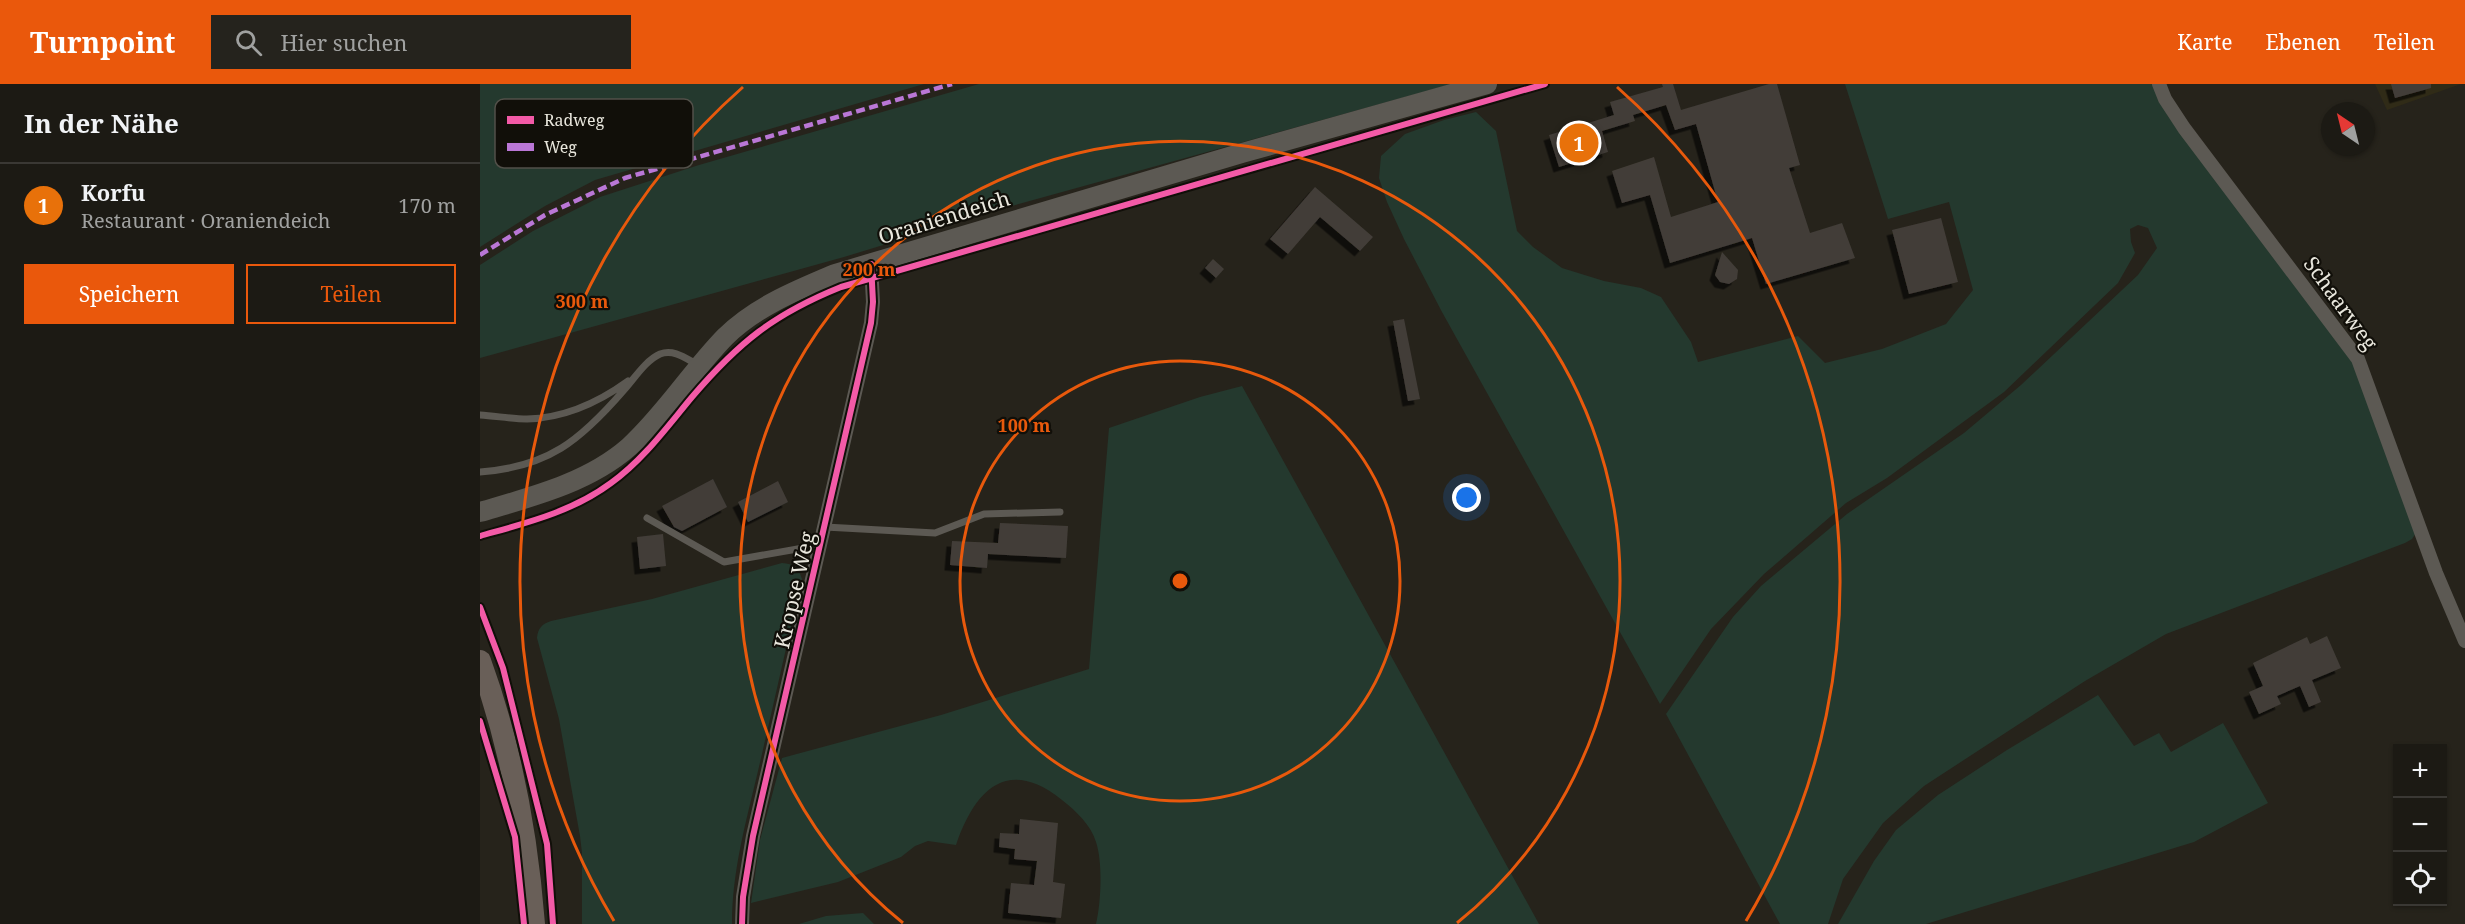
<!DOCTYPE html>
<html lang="de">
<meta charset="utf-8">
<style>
:root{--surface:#1c1a14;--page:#25231d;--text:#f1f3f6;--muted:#a0a1a0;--line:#3a3834;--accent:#ea580c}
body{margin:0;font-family:"Noto Serif",serif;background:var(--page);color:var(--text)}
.controls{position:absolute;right:18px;bottom:18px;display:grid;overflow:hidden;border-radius:0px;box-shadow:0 2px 4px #0004}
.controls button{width:54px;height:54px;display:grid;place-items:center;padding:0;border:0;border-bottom:2px solid var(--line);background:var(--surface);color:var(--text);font:30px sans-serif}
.compass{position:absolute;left:1841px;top:18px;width:54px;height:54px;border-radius:50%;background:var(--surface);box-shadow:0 2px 4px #0004;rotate:325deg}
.you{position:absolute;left:987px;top:414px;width:21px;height:21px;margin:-15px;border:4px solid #fff;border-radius:50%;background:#1a73e8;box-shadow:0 0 0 9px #1a73e833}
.badge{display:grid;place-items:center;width:39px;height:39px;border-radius:50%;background:var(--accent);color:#fff;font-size:20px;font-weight:700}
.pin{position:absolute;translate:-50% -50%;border:3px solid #fff;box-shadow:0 2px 6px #0006}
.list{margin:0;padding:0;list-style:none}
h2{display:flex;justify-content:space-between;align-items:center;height:78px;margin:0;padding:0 24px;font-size:26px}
h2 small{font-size:20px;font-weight:400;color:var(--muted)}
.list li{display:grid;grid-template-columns:39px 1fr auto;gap:18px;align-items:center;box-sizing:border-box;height:84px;padding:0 24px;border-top:2px solid var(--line)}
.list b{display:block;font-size:22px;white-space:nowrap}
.list p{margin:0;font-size:20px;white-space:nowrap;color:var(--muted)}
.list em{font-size:20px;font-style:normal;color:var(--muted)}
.actions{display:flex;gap:12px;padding:18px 24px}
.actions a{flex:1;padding:14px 0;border:2px solid var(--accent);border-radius:0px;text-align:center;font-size:21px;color:var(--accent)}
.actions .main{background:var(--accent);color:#fff}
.icon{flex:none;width:33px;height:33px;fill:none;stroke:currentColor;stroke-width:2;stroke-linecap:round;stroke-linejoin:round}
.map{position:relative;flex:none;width:1985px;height:840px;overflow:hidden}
header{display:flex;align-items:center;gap:36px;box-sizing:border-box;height:84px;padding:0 30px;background:var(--accent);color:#fff}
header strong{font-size:28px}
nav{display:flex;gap:33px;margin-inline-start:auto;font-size:21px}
.search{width:420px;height:54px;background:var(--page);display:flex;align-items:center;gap:15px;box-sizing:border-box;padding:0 21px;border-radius:0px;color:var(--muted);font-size:22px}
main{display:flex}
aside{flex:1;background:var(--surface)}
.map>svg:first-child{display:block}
.built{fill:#302b17}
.green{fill:#24392e}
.building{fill:#423d38;filter:url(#shadow)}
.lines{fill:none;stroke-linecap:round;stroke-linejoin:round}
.service{stroke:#5c5953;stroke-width:7}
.minor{stroke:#5c5953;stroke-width:14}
.secondary{stroke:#5c5953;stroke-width:20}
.primary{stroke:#695f58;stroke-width:22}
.quiet{stroke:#ba77d6;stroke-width:4.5;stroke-dasharray:9 4.5;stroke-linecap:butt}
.cycleway-casing{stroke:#110f09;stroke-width:10}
.cycleway{stroke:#f35aa7;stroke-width:6}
.ring{fill:none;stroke:#e8590c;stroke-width:3}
.labels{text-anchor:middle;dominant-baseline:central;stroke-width:4.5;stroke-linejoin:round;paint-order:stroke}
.street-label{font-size:21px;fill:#e9e7dd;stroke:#110f09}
.key{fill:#110f09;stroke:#525049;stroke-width:1.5}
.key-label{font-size:16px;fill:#e9e7dd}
.centre{fill:#e8590c;stroke:#110f09;stroke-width:3}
.ring-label{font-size:18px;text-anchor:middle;font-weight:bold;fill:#e8590c;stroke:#110f09;stroke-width:4.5;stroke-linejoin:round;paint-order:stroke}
</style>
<header>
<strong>Turnpoint</strong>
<div class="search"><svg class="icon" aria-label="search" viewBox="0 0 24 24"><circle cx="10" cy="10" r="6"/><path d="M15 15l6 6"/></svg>Hier suchen</div>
<nav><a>Karte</a><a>Ebenen</a><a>Teilen</a></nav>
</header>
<main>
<aside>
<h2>In der Nähe<small></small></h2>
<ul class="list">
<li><span class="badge" style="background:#e8710a">1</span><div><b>Korfu</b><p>Restaurant · Oraniendeich</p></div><em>170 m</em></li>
</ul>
<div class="actions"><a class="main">Speichern</a><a>Teilen</a></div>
</aside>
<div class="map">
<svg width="1985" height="840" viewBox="0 0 1985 840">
<defs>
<filter id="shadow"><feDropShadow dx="-5.5" dy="5.5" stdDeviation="0" flood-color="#0009"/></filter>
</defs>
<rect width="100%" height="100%" fill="#26231b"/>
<path class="built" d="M1895,0H1981L1907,26Z"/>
<path class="green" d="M0,0H444L115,96L65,122L0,163Z
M499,0H972L521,125L364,173L0,274V181L53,147L120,113L219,81Z
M1365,0H1675L1688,32L1871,274L1936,449L1932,455L1925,459L1686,550L1605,597L1444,702L1403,739L1363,795L1348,840H1300L1186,630L1253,533L1281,502L1367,430L1484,349L1541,301L1658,191L1677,164L1668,144L1658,141L1650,145L1651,158L1655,169L1638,199L1524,308L1407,394L1366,419L1284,490L1231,545L1180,620L962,228L924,155L907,118L899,94L901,72L925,50L964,36L996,28L1016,47L1037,147L1053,163L1082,184L1124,197L1161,204L1181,213L1211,258L1218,278L1318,252L1345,279L1402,265L1466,240L1493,206L1469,118L1408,135Z
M762,302L1059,840H616C621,819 623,779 616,758C611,741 596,727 582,716C527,672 495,706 476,761L448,757L435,762L421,773L358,798L271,819L280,756L302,674L461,631L609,585L629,344L720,313Z
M302,479C314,480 318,483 322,495C307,559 293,623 278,687C266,738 252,787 252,840H102V769L100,752L79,635L57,554C58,544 62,540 71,537L172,515Z
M1618,611L1654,662L1679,649L1691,668L1743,639L1788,719L1714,758L1446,840H1358L1394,777L1416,746L1458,711L1527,666Z
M383,829L394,840H319L346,832Z"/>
<path class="building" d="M1182,0H1193L1201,26L1289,0H1297L1320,81L1309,84L1330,149L1362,139L1375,174L1286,200L1272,154L1190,179L1170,111L1142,119L1132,87L1174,73L1191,133L1238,118L1216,40L1195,46L1186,21L1153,31L1155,37L1122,47L1128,68L1079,83L1069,51L1134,31L1130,18L1183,3Z
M1911,0H1951V4L1915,14Z
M835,103L893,153L880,167L840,133L808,170L790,155Z
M1461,134L1478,198L1429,210L1412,146Z
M1242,168L1258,186L1257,195L1249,200L1240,198L1235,191Z
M733,175L744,185L736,194L725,184Z
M924,235L940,315L928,317L913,237Z
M233,395L247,423L202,447L194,443L182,422Z
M298,397L308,418L268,438L258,418Z
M520,439L588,442L586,474L508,470L507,484L470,481L472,457L518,459Z
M183,450L186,482L160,485L157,453Z
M1847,552L1861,584L1832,596L1841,618L1829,623L1820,602L1797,612L1801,620L1779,630L1769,608L1783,602L1773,579L1827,553L1830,560Z
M540,735L578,739L573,798L585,800L581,834L528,829L531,799L554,801L557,777L534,775L535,765L519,763L520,749L539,750Z"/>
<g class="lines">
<path class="service" d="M0,331C16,332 32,335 47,335C85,334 119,318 148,297
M0,388C68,383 100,357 144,306C154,295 166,276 180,270C194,265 205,274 218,281
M167,434L244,478L340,461
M345,443L455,449L504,430L580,428"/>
<path class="minor" d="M1679,0L1685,15L1704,44L1878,275L1956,489L1985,557
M262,840L263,813L273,752L391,239L393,218L391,180"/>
<path class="secondary" d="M0,428C51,413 108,399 149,363C185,330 211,288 245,253C275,223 317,206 355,190L762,69L1007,0"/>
<path class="primary" d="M0,577C31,662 47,750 54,840"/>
<path class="quiet" d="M0,171L65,131L145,94L472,0"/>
<g class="cycleway-casing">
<path id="cycleway" d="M0,452C46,439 92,428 131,399C163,376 187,343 212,313C259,258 294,230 361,203L1065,0
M0,523L23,584L67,760L73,840
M0,637L35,753L44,840
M262,840L263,813L273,752L391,239L393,218L391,180"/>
</g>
<use href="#cycleway" class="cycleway"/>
</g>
<g class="ring">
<circle cx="700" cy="497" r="220"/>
<path d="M423 839A440 440 0 1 1 977 839"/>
<path d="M134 837A660 660 0 0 1 263 3M1137 3A660 660 0 0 1 1266 837"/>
</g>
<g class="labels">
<g class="street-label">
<text transform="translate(464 133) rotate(-17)">Oraniendeich</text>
<text transform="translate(1861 219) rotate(54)">Schaarweg</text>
<text transform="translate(314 506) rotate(-77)">Kropse Weg</text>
</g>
</g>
<rect x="15" y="15" width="198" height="69" rx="9" class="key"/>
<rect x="27" y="32" width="27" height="8" fill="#f35aa7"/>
<rect x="27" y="59" width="27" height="8" fill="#ba77d6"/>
<g class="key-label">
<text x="64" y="42">Radweg</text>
<text x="64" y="69">Weg</text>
</g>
<circle cx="700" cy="497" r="9" class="centre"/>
<g class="ring-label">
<text x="389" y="192">200 m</text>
<text x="102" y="224">300 m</text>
<text x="544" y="348">100 m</text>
</g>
</svg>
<div class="controls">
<button>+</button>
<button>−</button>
<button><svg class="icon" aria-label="locate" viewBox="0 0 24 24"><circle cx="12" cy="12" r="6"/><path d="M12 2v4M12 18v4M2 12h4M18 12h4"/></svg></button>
</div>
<svg class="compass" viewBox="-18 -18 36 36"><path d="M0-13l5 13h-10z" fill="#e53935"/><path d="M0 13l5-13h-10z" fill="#a0a1a0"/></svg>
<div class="you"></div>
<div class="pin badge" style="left:1099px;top:59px;background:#e8710a">1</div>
</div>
</main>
